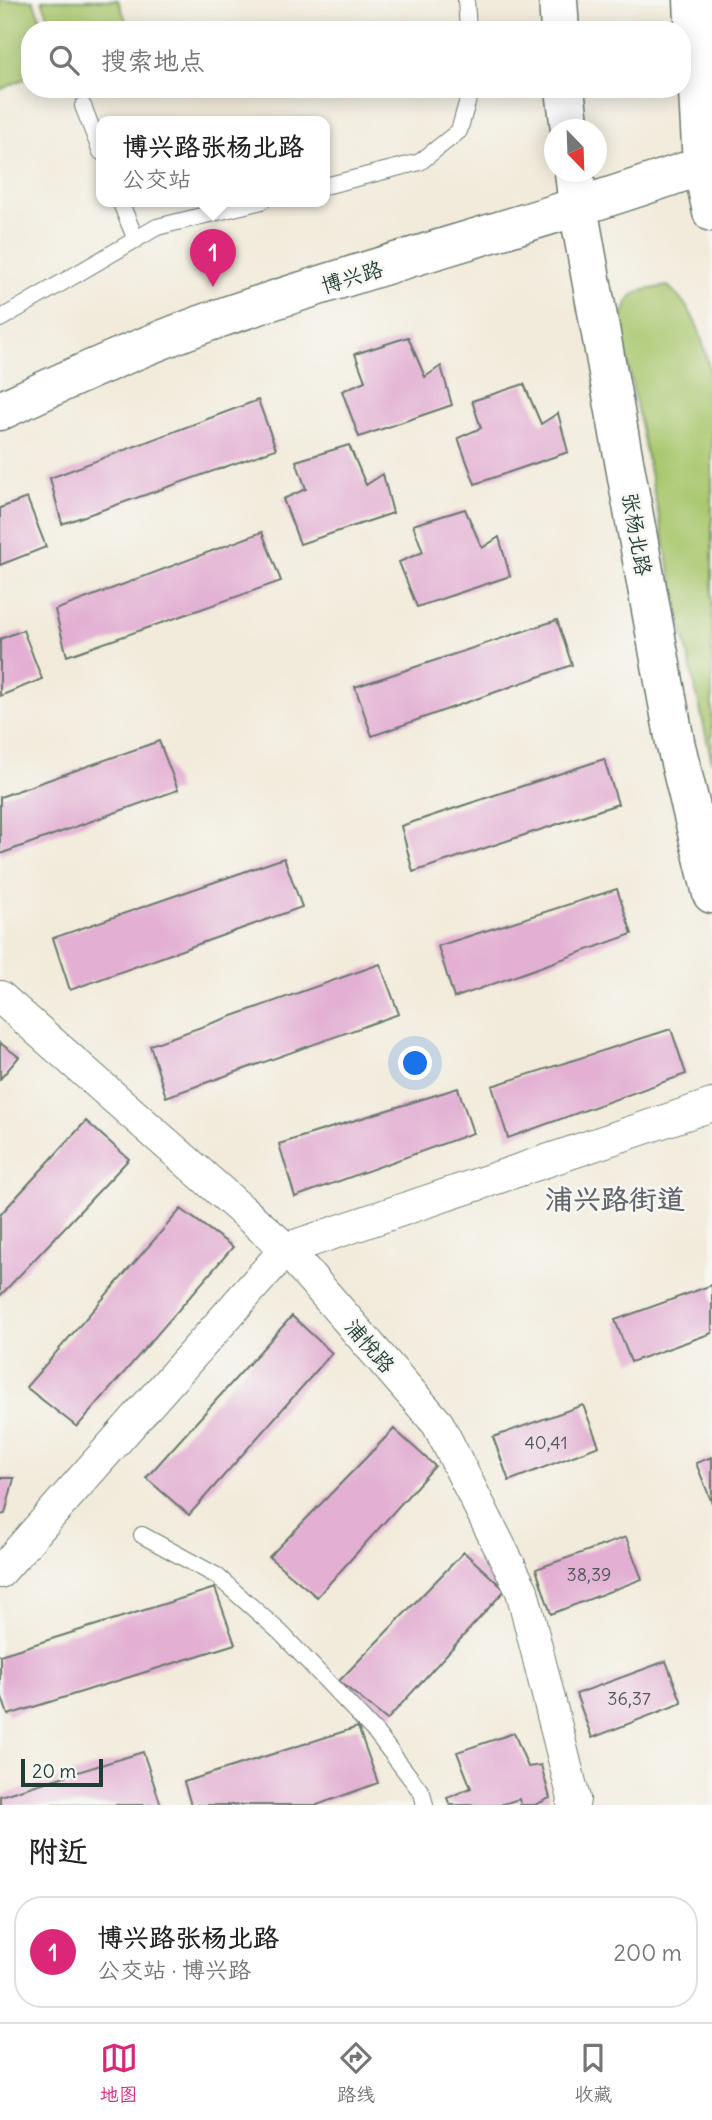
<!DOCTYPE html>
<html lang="zh">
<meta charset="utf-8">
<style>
:root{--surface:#fff;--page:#f6f6f6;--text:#222;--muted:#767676;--line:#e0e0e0;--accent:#db2777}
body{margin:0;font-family:Delius,"LXGW WenKai TC",sans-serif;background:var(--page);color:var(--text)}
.compass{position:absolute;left:544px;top:119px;width:63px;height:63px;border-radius:50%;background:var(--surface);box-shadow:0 4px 18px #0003;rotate:157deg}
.scale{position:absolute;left:21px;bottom:18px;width:82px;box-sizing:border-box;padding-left:7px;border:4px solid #1f3d34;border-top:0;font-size:19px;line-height:24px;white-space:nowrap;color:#1f3d34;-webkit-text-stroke:5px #f6f6f2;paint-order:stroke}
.you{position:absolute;left:416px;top:1064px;width:24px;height:24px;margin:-18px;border:5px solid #fff;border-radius:50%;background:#1a73e8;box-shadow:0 0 0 10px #1a73e833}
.badge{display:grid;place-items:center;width:46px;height:46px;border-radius:50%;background:var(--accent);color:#fff;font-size:23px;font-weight:700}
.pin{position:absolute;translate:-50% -58px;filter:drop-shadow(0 2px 4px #0008)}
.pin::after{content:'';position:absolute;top:37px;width:24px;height:21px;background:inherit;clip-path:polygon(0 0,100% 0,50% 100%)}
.popup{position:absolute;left:96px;top:116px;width:234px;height:91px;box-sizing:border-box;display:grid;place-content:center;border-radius:14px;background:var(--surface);filter:drop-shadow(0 2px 5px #0005);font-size:23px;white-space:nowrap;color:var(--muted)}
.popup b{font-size:26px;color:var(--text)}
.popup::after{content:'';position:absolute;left:50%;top:100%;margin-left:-14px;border:14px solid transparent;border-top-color:var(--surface)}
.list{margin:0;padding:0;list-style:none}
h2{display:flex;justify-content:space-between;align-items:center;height:91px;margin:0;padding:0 28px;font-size:30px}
h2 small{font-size:23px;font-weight:400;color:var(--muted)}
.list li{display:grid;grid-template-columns:46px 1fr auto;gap:21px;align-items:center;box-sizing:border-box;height:112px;margin:0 14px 14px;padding:0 14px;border:2px solid var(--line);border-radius:28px}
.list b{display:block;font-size:26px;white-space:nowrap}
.list p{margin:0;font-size:23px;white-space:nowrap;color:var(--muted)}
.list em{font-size:23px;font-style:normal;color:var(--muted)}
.icon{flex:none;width:38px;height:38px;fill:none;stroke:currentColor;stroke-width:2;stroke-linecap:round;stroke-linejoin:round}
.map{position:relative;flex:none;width:712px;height:1805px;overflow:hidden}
.search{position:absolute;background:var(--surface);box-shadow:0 4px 18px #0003;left:21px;right:21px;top:21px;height:77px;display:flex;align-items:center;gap:18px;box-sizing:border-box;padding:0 24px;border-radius:28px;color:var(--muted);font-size:26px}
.sheet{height:217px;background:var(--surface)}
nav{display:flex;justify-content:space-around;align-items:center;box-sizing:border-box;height:98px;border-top:2px solid var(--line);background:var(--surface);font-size:19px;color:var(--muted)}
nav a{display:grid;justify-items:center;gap:4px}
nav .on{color:var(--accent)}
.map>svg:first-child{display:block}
.green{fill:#aac86f;stroke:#648252;stroke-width:2}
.building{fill:#e3b0d3}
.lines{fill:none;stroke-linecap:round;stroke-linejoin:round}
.lane-casing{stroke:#697a6e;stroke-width:18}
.street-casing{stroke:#697a6e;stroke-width:34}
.secondary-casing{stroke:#697a6e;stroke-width:41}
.lane{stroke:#fff;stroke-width:16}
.street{stroke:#fff;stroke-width:32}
.secondary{stroke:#fff;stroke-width:38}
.labels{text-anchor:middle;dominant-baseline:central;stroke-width:5;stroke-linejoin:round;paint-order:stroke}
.number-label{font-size:18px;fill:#505a5c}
.street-label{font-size:21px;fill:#1f3d34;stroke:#f6f6f2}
.district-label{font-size:28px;font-weight:bold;fill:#64656c;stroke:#f6f6f2}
</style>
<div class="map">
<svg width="712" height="1805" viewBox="0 0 712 1805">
<rect width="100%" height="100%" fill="#f6f6f2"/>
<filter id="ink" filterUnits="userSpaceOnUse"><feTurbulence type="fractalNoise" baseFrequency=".0143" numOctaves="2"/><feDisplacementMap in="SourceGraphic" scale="14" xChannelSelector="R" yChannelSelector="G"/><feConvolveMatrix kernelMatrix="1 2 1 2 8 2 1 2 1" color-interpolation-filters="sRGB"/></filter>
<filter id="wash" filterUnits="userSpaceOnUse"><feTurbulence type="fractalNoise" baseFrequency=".00686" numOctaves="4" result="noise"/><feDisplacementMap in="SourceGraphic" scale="28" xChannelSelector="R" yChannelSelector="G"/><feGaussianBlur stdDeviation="1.57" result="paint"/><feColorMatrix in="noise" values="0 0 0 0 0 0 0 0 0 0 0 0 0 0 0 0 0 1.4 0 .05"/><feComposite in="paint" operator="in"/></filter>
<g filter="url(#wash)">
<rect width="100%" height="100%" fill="#f2ebdb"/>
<path class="green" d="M0,0H33L45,30H30V76L0,90Z
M42,0H118L130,30H54Z
M668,286C700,315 702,340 712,380V762L678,610L620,325C629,289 634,292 668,286Z"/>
<g id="blocks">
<path class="building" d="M408,337L425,377L441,366L452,405L359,437L342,391L365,381L355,354Z
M524,384L541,424L558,413L568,452L475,484L458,438L481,428L472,401Z
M258,400L276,449L62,524L50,478Z
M349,445L366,485L383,474L393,513L300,544L283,499L306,489L296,461Z
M27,498L46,547L0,565V508Z
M465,509L482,548L499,537L510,576L417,607L399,562L423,552L413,525Z
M262,532L281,581L67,656L55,610Z
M557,620L572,665L372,736L355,687Z
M23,630L42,679L0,696V639Z
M159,741L178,790L0,854V797Z
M604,759L618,804L413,872L401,826Z
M284,858L302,907L70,990L53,938Z
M617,889L632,934L454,998L438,946Z
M380,964L399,1014L166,1097L150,1045Z
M671,1029L686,1074L508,1138L492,1086Z
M0,1043L19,1057L0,1079Z
M458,1088L473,1133L295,1197L279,1144Z
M86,1121L129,1159L0,1296V1215Z
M181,1209L233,1247L77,1427L26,1387Z
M712,1285V1333L631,1362L615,1320Z
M292,1316L332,1353L189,1515L146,1478Z
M583,1405L599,1446L509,1481L493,1437Z
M394,1429L435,1466L317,1597L269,1557Z
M712,1457V1503L696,1463Z
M0,1478H14L5,1514L0,1515Z
M626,1537L642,1579L551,1614L536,1569Z
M464,1552L505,1590L387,1720L339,1681Z
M215,1588L235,1644L8,1715L0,1691V1655Z
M666,1661L682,1703L592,1738L576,1694Z
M358,1727L378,1783L317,1805H191L184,1782Z
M514,1733L528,1767L541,1765L550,1798L535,1805H521L519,1799L500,1805H450L447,1798L471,1788L457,1752Z
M143,1752L161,1805H0V1796Z"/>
</g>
</g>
<g filter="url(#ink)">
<use href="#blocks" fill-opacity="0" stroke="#697a6e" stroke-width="2"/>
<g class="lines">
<g class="lane-casing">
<path id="lane" d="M466,0L468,30
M83,106L101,152
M325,186L420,162L459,131L471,89
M120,201L136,240
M0,319L157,227L262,201
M142,1535L217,1576L281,1633L377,1734L422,1793L425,1805"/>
</g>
<g class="street-casing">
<path id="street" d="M0,997L286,1249L438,1424L522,1591L574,1799L573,1805
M0,1572L286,1249L712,1105"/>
</g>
<g class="secondary-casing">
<path id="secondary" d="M558,0L560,30
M693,0L702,165L712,212
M565,89L570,130
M574,172L578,207L675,742L712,894
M0,411C72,377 145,344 220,318C383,262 550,220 712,162"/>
</g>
<use href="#lane" class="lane"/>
<use href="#street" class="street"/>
<use href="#secondary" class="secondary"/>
</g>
</g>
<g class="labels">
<g class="number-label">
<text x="546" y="1442">40,41</text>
<text x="589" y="1574">38,39</text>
<text x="629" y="1698">36,37</text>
</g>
<g class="street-label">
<text transform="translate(352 277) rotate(-17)">博兴路</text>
<text transform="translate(637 534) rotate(80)">张杨北路</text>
<text transform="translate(370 1346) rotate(49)">浦悦路</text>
</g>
<g class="district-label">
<text x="615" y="1199">浦兴路街道</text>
</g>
</g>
</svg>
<svg class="compass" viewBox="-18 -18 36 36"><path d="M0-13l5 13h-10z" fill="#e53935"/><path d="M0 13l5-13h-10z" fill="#767676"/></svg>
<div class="scale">20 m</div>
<div class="you"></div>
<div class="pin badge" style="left:213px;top:287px">1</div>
<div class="popup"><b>博兴路张杨北路</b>公交站</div>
<div class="search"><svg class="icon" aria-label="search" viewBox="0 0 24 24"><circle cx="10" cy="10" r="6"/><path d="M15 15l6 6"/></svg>搜索地点</div>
</div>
<section class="sheet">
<h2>附近<small></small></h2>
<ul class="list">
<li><span class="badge">1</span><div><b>博兴路张杨北路</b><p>公交站 · 博兴路</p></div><em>200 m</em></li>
</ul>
</section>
<nav>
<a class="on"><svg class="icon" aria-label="map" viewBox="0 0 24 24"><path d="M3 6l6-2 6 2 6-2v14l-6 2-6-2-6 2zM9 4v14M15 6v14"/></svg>地图</a>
<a><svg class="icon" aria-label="directions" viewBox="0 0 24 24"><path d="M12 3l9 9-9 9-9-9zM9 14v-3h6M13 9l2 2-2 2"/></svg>路线</a>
<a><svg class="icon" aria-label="saved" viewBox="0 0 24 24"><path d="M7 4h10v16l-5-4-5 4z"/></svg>收藏</a>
</nav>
